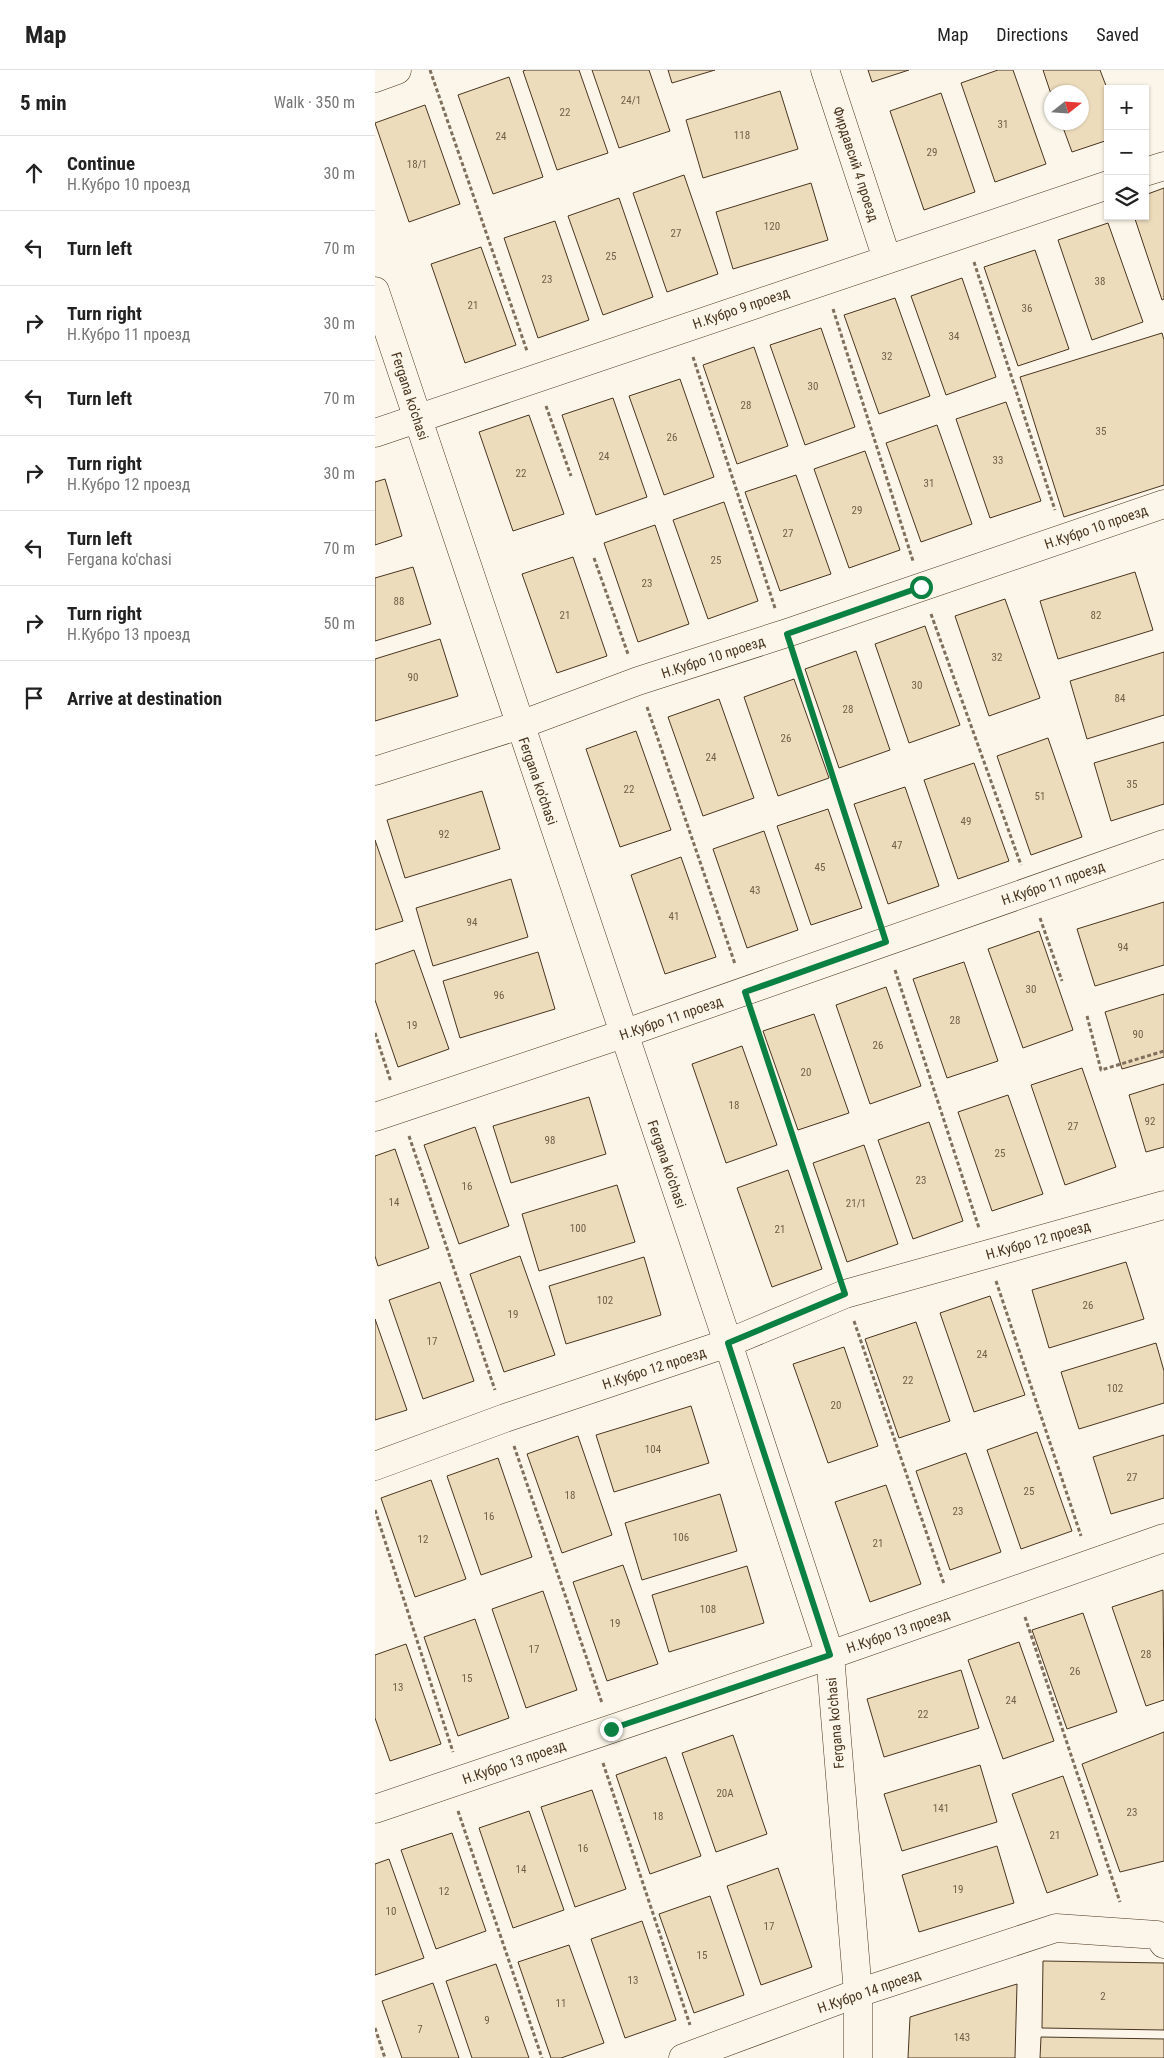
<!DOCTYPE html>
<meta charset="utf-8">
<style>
:root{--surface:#fff;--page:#f6f6f6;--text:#222;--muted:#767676;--line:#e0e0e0}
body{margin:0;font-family:"Roboto Condensed",sans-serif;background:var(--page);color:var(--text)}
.controls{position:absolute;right:15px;top:15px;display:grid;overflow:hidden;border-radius:0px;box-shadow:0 1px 4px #0004}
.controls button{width:45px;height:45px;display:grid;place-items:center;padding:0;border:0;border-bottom:1px solid var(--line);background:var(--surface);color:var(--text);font:25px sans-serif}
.compass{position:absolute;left:669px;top:15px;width:45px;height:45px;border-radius:50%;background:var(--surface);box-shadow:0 1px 4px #0004;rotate:73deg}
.stop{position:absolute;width:15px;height:15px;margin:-11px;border:4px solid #0b8043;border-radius:50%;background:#fff}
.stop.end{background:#0b8043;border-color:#fff;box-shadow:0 1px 5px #0008}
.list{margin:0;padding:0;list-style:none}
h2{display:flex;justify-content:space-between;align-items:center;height:65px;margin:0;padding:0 20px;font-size:21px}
h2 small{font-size:16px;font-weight:400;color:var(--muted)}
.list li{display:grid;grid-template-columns:32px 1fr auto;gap:15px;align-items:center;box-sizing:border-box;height:75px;padding:0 20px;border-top:1px solid var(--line)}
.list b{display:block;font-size:19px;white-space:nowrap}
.list p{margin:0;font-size:16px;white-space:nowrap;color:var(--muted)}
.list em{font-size:16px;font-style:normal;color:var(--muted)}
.icon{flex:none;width:28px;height:28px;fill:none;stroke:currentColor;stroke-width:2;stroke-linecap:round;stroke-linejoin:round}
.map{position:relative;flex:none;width:789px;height:1988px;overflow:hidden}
header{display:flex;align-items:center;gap:30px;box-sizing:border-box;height:70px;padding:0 25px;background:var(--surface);border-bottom:1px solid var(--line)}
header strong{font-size:24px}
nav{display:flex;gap:28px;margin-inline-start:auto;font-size:18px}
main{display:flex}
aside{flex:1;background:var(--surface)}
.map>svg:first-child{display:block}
.building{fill:#ecdcbc;stroke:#4a3520}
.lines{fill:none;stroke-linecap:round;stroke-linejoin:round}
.minor-casing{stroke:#4a3520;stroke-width:29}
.path{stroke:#7f6f5c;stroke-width:3;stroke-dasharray:4 2.5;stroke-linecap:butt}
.minor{stroke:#fbf6e9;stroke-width:28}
.route{stroke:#0b8043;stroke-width:6}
.labels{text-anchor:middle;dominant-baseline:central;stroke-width:4;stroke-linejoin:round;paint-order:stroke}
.number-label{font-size:11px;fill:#725f47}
.street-label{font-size:14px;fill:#4a3520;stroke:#fbf6e9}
</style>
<header>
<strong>Map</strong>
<nav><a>Map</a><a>Directions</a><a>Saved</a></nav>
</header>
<main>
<aside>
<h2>5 min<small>Walk · 350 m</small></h2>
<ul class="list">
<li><svg class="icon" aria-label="ahead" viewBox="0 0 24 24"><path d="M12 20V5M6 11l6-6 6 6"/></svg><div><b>Continue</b><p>Н.Кубро 10 проезд</p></div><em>30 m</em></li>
<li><svg class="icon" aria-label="left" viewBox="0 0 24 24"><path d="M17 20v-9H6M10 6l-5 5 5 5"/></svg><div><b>Turn left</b></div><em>70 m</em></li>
<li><svg class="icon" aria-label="right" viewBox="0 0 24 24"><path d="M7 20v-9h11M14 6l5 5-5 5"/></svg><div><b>Turn right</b><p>Н.Кубро 11 проезд</p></div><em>30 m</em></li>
<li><svg class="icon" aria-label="left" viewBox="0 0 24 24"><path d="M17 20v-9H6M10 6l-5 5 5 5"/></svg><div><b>Turn left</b></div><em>70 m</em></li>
<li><svg class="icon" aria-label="right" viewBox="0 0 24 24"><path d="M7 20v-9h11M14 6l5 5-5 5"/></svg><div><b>Turn right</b><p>Н.Кубро 12 проезд</p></div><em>30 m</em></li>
<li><svg class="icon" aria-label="left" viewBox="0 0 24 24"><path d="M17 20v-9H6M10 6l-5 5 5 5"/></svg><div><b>Turn left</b><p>Fergana ko'chasi</p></div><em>70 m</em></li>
<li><svg class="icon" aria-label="right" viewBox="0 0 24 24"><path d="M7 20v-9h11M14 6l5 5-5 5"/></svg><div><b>Turn right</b><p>Н.Кубро 13 проезд</p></div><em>50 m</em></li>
<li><svg class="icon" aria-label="arrive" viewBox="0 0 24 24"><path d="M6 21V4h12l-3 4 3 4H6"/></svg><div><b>Arrive at destination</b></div></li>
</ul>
</aside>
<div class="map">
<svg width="789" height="1988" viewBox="0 0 789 1988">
<rect width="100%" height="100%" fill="#fbf6e9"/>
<path class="building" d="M151,0H204L233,83L182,100L148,1Z
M217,0H274L295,61L244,78Z
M293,0H340L297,13Z
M493,0H534L497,12Z
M623,0H638L671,94L620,112L586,13Z
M668,0H725L733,21V70L697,82L686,52H706V22H676V24Z
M134,7L168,107L118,124L83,25Z
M405,21L423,79L328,108L311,50Z
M566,23L600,122L549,140L515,41Z
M50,35L85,134L34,152L0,53Z
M309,105L343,204L292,222L258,123Z
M436,113L453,170L358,199L341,142Z
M789,118V229L787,230L759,146H770V125Z
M244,128L278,227L228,245L193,146Z
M180,151L214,250L163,268L129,168Z
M733,153L768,252L717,270L683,170Z
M106,177L141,275L90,293L56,194Z
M660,180L694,279L643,296L609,197Z
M587,208L621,307L571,325L536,226Z
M520,228L555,326L504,344L469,245Z
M446,258L480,357L430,375L395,275Z
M787,263L789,270V415L689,447L645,307Z
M379,277L413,376L362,394L328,295Z
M305,309L339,407L289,425L254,326Z
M238,328L272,427L221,445L187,345Z
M631,332L666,431L615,448L581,349Z
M154,345L189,444L138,461L104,362Z
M562,355L597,454L546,472L511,373Z
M490,381L525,480L474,498L439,399Z
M421,405L456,504L405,521L370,422Z
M10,409L27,466L0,475V412Z
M349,432L383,531L333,549L298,450Z
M280,455L314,554L263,572L229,473Z
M198,487L232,586L182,603L147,504Z
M38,497L56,554L0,571V508Z
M760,502L778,560L683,589L665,531Z
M630,529L665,628L614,646L580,546Z
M550,556L585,655L534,673L500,574Z
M65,569L83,626L0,651V589Z
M481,581L515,680L464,698L430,599Z
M789,582V645L712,669L695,611Z
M419,609L454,708L403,726L369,627Z
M344,629L379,728L328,746L293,647Z
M261,661L296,760L245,777L211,679Z
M673,668L707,767L656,785L622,686Z
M789,672V734L736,751L719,693Z
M599,693L634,791L583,809L549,710Z
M530,717L564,816L513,834L479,734Z
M107,721L125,779L30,808L12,750Z
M453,739L487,838L436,855L402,756Z
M389,761L423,860L372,878L338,779Z
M0,770L28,851L0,860Z
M306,787L341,887L290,904L256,805Z
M136,809L153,867L58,896L41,838Z
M789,832V895L720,916L702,859Z
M664,861L698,960L648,978L613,879Z
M39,880L74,979L23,997L0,930V894Z
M163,882L180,939L85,968L68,911Z
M589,892L623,991L572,1008L538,909Z
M511,917L546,1016L495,1034L461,935Z
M789,924V987L747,999L730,942Z
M439,944L474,1043L423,1060L388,961Z
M367,976L402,1075L351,1093L317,994Z
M707,998L741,1097L690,1115L656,1015Z
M789,1014V1077L771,1082L754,1025Z
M633,1025L668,1124L617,1141L583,1042Z
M214,1027L231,1084L136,1113L118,1056Z
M554,1052L588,1151L538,1169L503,1070Z
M100,1057L134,1156L84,1174L49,1075Z
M489,1075L523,1174L472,1192L438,1093Z
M20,1079L54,1178L3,1196L0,1186V1086Z
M413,1100L447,1199L397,1217L362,1118Z
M242,1115L260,1172L164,1201L147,1144Z
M145,1186L180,1285L129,1302L95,1204Z
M269,1187L286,1245L191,1274L174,1216Z
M751,1192L769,1249L674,1278L657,1220Z
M65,1212L99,1311L48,1329L14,1230Z
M615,1226L650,1325L599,1342L565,1243Z
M0,1249L32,1340L0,1350Z
M541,1252L575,1351L524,1368L490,1269Z
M781,1273L789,1301V1333L704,1359L686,1302Z
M469,1277L503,1376L453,1393L418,1294Z
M316,1336L334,1393L239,1422L221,1365Z
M662,1362L697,1461L646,1479L612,1380Z
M789,1365V1428L736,1444L718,1387Z
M203,1366L237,1465L187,1483L152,1384Z
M591,1383L626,1482L575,1500L541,1401Z
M123,1388L157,1487L106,1505L72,1406Z
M56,1410L91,1509L40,1527L6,1428Z
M511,1415L546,1514L495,1532L460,1432Z
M345,1424L362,1481L267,1510L250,1453Z
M248,1495L283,1594L232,1611L198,1512Z
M372,1496L389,1553L294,1582L277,1525Z
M788,1520L789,1630L771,1636L737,1537Z
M168,1521L202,1620L151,1638L117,1539Z
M708,1543L742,1642L692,1659L657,1560Z
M100,1549L134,1648L83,1666L49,1567Z
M644,1572L679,1671L628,1689L593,1590Z
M31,1574L66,1674L15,1691L0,1648V1585Z
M586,1600L604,1658L509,1687L492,1629Z
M789,1662V1791L745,1802L707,1694Z
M358,1665L392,1764L341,1782L307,1683Z
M291,1687L326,1786L275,1804L241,1705Z
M605,1695L622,1752L527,1781L509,1724Z
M688,1706L723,1805L672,1823L637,1724Z
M217,1720L251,1819L200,1837L166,1737Z
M154,1741L189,1840L138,1858L104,1758Z
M77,1763L111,1861L61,1879L26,1780Z
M622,1776L639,1833L544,1862L527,1805Z
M14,1789L49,1888L0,1905V1794Z
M403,1798L437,1897L386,1915L352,1816Z
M335,1826L369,1925L319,1943L284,1844Z
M267,1851L301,1950L250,1968L216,1869Z
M194,1875L229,1973L186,1988H176L143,1892Z
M668,1891L789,1893V1960L667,1958Z
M121,1894L154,1988H97L71,1911Z
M58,1913L84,1988H27L7,1931Z
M642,1914L640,1988H533L535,1947Z
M666,1967L789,1969V1988H665Z"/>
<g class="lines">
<g class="minor-casing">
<path id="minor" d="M450,0L512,189
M0,8L22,0
M770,102L789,96
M0,221L353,1273L455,1585L483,1923V1988
M0,363L733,115
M0,701L145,655L263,611L412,563L789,434
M0,1047L248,964L789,774
M0,1396L130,1348L353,1273L470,1224L789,1135
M0,1739L455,1585L789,1468
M308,1988L483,1923L681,1858L782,1865L789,1874"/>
</g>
<path class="path" d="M55,0L152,281
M599,192L680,440
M458,239L538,491
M318,287L400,538
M171,336L196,406
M219,488L253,584
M556,544L646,795
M421,590L502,844
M272,637L360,894
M665,848L687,911
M520,900L604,1158
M712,946L726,1000L789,981
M379,949L461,1197
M0,963L16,1012
M34,1066L120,1320
M621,1211L706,1466
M479,1251L569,1514
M139,1376L227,1633
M0,1440L78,1682
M650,1547L745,1832
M228,1693L315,1955
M83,1741L167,1988
M0,1958L10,1988"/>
<use href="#minor" class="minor"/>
</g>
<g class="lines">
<path class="route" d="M236,1659L455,1585L353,1273L470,1224L370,922L511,872L412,564L546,517"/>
</g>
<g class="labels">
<g class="number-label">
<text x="256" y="30">24/1</text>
<text x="190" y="42">22</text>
<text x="628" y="54">31</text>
<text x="367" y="65">118</text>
<text x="126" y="66">24</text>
<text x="557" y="82">29</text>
<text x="42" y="94">18/1</text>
<text x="397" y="156">120</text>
<text x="301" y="163">27</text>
<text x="236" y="186">25</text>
<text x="172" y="209">23</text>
<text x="725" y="211">38</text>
<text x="98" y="235">21</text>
<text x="652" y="238">36</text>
<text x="579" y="266">34</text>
<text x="512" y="286">32</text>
<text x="438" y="316">30</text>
<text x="371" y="335">28</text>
<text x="726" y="361">35</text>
<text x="297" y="367">26</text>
<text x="229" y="386">24</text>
<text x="623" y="390">33</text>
<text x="146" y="403">22</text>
<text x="554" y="413">31</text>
<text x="482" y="440">29</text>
<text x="413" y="463">27</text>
<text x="341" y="490">25</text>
<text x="272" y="513">23</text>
<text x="24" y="531">88</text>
<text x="190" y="545">21</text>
<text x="721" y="545">82</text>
<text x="622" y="587">32</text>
<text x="38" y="607">90</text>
<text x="542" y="615">30</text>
<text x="745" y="628">84</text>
<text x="473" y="639">28</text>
<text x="411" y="668">26</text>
<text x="336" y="687">24</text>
<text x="757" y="714">35</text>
<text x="254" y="719">22</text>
<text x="665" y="726">51</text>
<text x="591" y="751">49</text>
<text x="69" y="764">92</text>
<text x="522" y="775">47</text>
<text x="445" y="797">45</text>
<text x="380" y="820">43</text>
<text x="299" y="846">41</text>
<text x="97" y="852">94</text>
<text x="748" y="877">94</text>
<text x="656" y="919">30</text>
<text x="124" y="925">96</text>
<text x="580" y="950">28</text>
<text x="37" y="955">19</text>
<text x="763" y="964">90</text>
<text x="503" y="975">26</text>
<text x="431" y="1002">20</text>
<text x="359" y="1035">18</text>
<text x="775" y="1051">92</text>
<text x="698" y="1056">27</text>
<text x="175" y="1070">98</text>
<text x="625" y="1083">25</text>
<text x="546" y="1110">23</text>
<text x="92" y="1116">16</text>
<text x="19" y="1132">14</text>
<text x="481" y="1133">21/1</text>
<text x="203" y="1158">100</text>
<text x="405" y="1159">21</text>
<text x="230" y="1230">102</text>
<text x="713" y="1235">26</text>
<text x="138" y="1244">19</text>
<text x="57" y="1271">17</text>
<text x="607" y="1284">24</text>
<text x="533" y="1310">22</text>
<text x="740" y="1318">102</text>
<text x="461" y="1335">20</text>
<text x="278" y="1379">104</text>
<text x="757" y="1407">27</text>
<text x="654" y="1421">25</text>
<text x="195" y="1425">18</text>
<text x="583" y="1441">23</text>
<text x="114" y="1446">16</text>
<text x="306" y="1467">106</text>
<text x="48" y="1469">12</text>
<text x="503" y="1473">21</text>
<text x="333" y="1539">108</text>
<text x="240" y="1553">19</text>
<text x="159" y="1579">17</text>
<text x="771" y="1584">28</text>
<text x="700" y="1601">26</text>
<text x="92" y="1608">15</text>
<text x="23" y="1617">13</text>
<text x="636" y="1630">24</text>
<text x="548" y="1644">22</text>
<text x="350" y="1723">20A</text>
<text x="566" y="1738">141</text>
<text x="757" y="1742">23</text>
<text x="283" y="1746">18</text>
<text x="680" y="1765">21</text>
<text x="208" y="1778">16</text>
<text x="146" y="1799">14</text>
<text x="583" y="1819">19</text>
<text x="69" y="1821">12</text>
<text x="16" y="1841">10</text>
<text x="394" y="1856">17</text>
<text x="327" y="1885">15</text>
<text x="258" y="1910">13</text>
<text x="728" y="1926">2</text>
<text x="186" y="1933">11</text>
<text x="112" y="1950">9</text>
<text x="45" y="1959">7</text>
<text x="587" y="1967">143</text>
</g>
<g class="street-label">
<text transform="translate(481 94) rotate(72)">Фирдавсий 4 проезд</text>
<text transform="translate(366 238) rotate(-19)">Н.Кубро 9 проезд</text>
<text transform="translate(35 326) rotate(72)">Fergana ko'chasi</text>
<text transform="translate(721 457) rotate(-19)">Н.Кубро 10 проезд</text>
<text transform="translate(338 587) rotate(-18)">Н.Кубро 10 проезд</text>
<text transform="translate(163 711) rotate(71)">Fergana ko'chasi</text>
<text transform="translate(678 813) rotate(-19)">Н.Кубро 11 проезд</text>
<text transform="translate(296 948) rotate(-19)">Н.Кубро 11 проезд</text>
<text transform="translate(292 1094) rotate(71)">Fergana ko'chasi</text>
<text transform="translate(663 1170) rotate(-16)">Н.Кубро 12 проезд</text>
<text transform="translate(279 1298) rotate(-18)">Н.Кубро 12 проезд</text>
<text transform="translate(523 1561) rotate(-19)">Н.Кубро 13 проезд</text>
<text transform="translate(460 1653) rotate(-95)">Fergana ko'chasi</text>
<text transform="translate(139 1692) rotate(-19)">Н.Кубро 13 проезд</text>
<text transform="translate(494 1921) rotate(-19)">Н.Кубро 14 проезд</text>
</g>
</g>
</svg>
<div class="controls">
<button>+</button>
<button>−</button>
<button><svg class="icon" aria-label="layers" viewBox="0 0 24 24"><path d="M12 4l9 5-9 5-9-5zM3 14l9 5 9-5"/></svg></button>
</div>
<svg class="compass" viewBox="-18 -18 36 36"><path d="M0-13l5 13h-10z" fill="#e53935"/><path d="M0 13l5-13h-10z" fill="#767676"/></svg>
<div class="stop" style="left:546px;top:517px"></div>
<div class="stop end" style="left:236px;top:1659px"></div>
</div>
</main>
